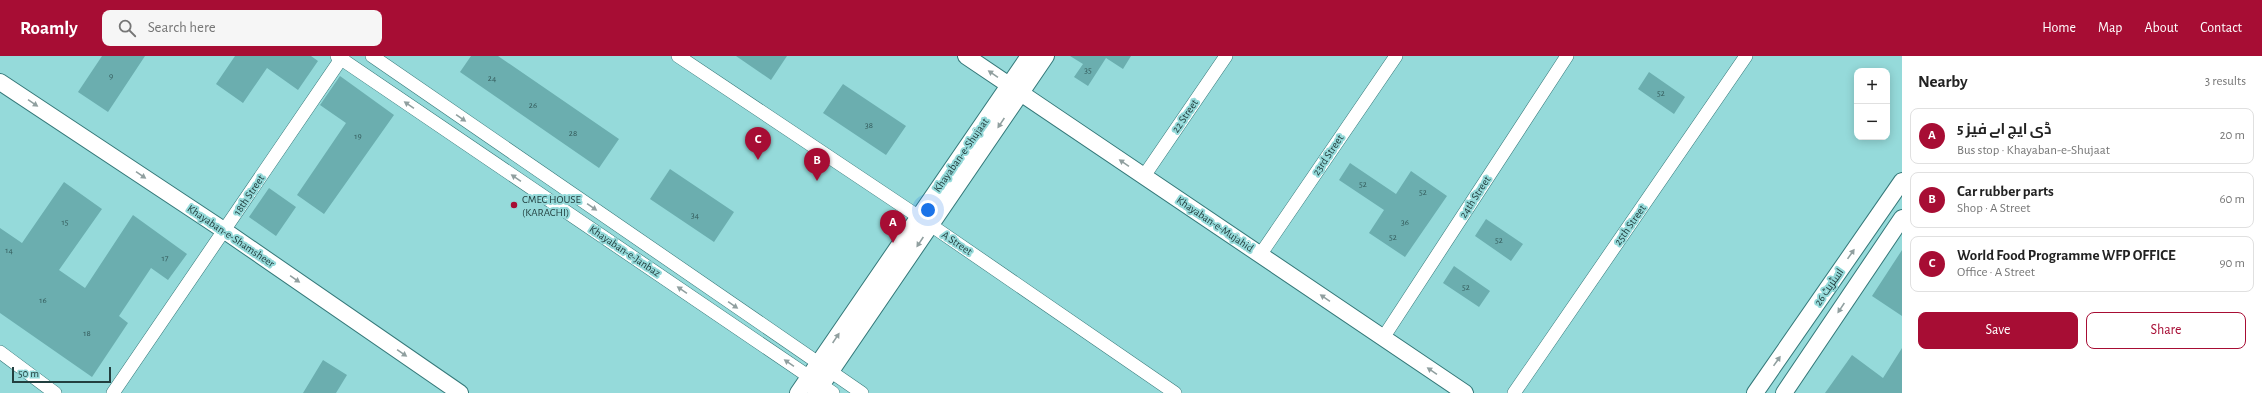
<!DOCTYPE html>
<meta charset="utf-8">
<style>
:root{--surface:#fff;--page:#f6f6f6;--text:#222;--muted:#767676;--line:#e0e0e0;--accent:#a70d34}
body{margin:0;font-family:"Alegreya Sans",Cairo,sans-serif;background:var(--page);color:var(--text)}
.controls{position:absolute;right:12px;top:12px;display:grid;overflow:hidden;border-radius:8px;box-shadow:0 2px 10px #0003}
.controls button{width:36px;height:36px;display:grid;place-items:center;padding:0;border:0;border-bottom:1px solid var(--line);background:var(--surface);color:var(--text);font:20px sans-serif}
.scale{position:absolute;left:12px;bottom:10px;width:99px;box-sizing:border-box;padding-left:4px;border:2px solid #223f3f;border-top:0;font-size:11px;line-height:14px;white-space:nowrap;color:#223f3f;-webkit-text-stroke:3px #95dada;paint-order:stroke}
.you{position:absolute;left:928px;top:154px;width:14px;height:14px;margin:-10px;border:3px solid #fff;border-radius:50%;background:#1a73e8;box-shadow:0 0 0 6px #1a73e833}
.badge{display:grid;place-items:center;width:26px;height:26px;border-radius:50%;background:var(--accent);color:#fff;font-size:13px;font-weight:700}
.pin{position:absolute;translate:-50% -33px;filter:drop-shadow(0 1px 2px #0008)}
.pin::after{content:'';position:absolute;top:21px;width:14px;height:12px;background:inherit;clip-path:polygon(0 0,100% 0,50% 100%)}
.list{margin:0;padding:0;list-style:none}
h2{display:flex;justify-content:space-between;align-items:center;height:52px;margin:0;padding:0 16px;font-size:17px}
h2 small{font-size:13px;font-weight:400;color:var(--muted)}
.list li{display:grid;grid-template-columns:26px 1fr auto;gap:12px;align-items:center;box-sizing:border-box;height:56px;margin:0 8px 8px;padding:0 8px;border:1px solid var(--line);border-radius:8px}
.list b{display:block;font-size:15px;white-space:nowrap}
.list p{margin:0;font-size:13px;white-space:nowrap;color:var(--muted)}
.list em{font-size:13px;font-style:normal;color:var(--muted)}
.actions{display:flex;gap:8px;padding:12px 16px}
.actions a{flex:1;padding:9px 0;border:1px solid var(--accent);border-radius:8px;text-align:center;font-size:14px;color:var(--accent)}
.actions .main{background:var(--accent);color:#fff}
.icon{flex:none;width:22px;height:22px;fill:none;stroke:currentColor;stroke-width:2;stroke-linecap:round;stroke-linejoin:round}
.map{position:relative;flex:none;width:1902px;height:337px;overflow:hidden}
header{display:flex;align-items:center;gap:24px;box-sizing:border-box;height:56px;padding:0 20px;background:var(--accent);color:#fff}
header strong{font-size:19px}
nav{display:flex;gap:22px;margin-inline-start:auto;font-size:14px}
.search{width:280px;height:36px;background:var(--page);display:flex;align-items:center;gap:10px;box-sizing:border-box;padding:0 14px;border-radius:8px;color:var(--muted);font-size:15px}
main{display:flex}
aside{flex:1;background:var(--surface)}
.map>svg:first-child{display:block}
.building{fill:#6baeaf}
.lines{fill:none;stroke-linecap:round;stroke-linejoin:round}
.minor-casing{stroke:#347879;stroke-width:14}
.major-casing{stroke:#347879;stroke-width:18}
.minor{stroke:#fff;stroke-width:13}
.major{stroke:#fff;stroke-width:16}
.oneway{fill:#909f9f}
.poi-dot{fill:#a70d34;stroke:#95dada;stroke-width:1.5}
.labels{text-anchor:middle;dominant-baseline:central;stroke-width:4;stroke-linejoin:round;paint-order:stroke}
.number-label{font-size:9px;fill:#345b5b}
.street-label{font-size:11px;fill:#223f3f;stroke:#95dada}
.poi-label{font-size:11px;fill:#223f3f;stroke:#95dada;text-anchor:start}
</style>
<header>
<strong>Roamly</strong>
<div class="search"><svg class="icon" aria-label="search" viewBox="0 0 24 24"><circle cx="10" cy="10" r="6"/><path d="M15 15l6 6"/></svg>Search here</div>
<nav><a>Home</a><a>Map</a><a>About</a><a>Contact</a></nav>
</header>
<main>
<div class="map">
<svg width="1902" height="337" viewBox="0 0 1902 337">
<rect width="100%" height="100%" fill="#95dada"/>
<path class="building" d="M102,0H145L108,56L78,36Z
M235,0H311L318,5L298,34L267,12L243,47L216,28Z
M471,0H498L619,83L599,112L460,16Z
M736,0H787L771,24Z
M1070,0H1131L1123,13L1106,2L1088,30L1074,21L1083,8Z
M1649,16L1685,41L1674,58L1638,33Z
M340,20L394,59L324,158L297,139L346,67L320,49Z
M843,28L906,70L886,99L823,57Z
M1350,107L1396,138L1411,115L1447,140L1405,201L1369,177L1384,154L1339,124Z
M670,113L734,156L714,186L650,143Z
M64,126L102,153L59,214L85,232L133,159L187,198L168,224L151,212L119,260L128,267L92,321L0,257V172L22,187Z
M269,132L296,151L276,180L249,161Z
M1486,163L1523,188L1511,205L1475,180Z
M1902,194V260L1872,240Z
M1454,210L1490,235L1479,251L1443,227Z
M1902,292V337H1825L1852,299L1883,322Z
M323,304L347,319L336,337H303Z"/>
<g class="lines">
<g class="minor-casing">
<path id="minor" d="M337,0L833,337
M372,0L862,337
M678,0L919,161L1175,337
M1144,120L1226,0
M1260,199L1396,0
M1383,282L1567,0
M0,296L55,337
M113,337L343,0
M1514,337L1746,0"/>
</g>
<g class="major-casing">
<path id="major" d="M966,0L1465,337
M0,26L225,175L460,337
M798,337L1029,0
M816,337L1046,0
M1755,337L1902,125
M1784,337L1902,162"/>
</g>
<use href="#minor" class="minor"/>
<use href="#major" class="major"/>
</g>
<defs><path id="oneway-solid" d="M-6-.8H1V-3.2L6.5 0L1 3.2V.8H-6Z"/></defs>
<g class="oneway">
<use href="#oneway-solid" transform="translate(993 18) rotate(-146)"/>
<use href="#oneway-solid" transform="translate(33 47) rotate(34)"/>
<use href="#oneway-solid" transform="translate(409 49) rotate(-146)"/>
<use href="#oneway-solid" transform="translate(461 62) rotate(35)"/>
<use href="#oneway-solid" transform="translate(1001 67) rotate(124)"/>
<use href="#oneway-solid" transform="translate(1124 107) rotate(-146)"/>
<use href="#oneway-solid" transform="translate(141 119) rotate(34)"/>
<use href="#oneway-solid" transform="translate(516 122) rotate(-146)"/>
<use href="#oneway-solid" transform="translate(592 151) rotate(35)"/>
<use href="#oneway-solid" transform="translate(920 186) rotate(124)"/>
<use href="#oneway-solid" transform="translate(1851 198) rotate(-55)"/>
<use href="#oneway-solid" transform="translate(295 223) rotate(35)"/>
<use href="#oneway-solid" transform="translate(682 234) rotate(-146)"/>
<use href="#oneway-solid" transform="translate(1325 242) rotate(-146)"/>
<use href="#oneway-solid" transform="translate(733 249) rotate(35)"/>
<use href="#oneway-solid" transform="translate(1841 252) rotate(124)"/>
<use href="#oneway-solid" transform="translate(836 282) rotate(-56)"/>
<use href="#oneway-solid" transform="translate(402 297) rotate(35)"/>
<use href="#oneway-solid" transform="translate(1777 305) rotate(-55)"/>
<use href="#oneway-solid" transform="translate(789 307) rotate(-146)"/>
<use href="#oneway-solid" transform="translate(1432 315) rotate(-146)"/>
</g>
<circle class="poi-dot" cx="514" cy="149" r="4"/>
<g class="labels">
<g class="number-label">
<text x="1088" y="14">35</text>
<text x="111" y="20">9</text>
<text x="492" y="22">24</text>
<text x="1661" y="37">52</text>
<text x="533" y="49">26</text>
<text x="869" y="69">38</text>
<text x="573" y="77">28</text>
<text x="358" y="80">19</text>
<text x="1363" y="128">52</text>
<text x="1423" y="136">52</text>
<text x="695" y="159">34</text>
<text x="65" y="166">15</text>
<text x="1405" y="166">36</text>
<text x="1393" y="181">52</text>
<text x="1499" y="184">52</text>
<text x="9" y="194">14</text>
<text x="165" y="202">17</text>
<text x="1466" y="231">52</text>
<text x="43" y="244">16</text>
<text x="87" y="277">18</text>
</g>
<g class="street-label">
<text transform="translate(1185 60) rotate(-56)">22 Street</text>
<text transform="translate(961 99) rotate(-55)">Khayaban-e-Shujaat</text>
<text transform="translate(1328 99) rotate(-56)">23rd Street</text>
<text transform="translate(249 139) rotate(-56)">18th Street</text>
<text transform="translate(1475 141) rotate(-57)">24th Street</text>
<text transform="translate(1215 168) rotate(34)">Khayaban-e-Mujahid</text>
<text transform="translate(1630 169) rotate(-55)">25th Street</text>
<text transform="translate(231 180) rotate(34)">Khayaban-e-Shamsheer</text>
<text transform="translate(957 187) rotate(34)">A Street</text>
<text transform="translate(625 195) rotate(34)">Khayaban-e-Janbaz</text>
<text transform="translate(1829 231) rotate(-55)">اسٹریٹ 26</text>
</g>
<g class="poi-label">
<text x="522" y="143">CMEC HOUSE<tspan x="522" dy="13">(KARACHI)</tspan></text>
</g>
</g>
</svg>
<div class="controls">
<button>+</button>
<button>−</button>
</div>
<div class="scale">50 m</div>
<div class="you"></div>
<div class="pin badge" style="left:893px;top:187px">A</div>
<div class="pin badge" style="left:817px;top:125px">B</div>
<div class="pin badge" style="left:758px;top:104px">C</div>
</div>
<aside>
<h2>Nearby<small>3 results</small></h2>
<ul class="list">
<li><span class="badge">A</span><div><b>5 ڈی ایچ اے فیز</b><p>Bus stop · Khayaban-e-Shujaat</p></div><em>20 m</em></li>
<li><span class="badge">B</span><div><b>Car rubber parts</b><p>Shop · A Street</p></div><em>60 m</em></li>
<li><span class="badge">C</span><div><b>World Food Programme WFP OFFICE</b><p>Office · A Street</p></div><em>90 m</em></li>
</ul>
<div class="actions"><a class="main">Save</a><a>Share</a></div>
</aside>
</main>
